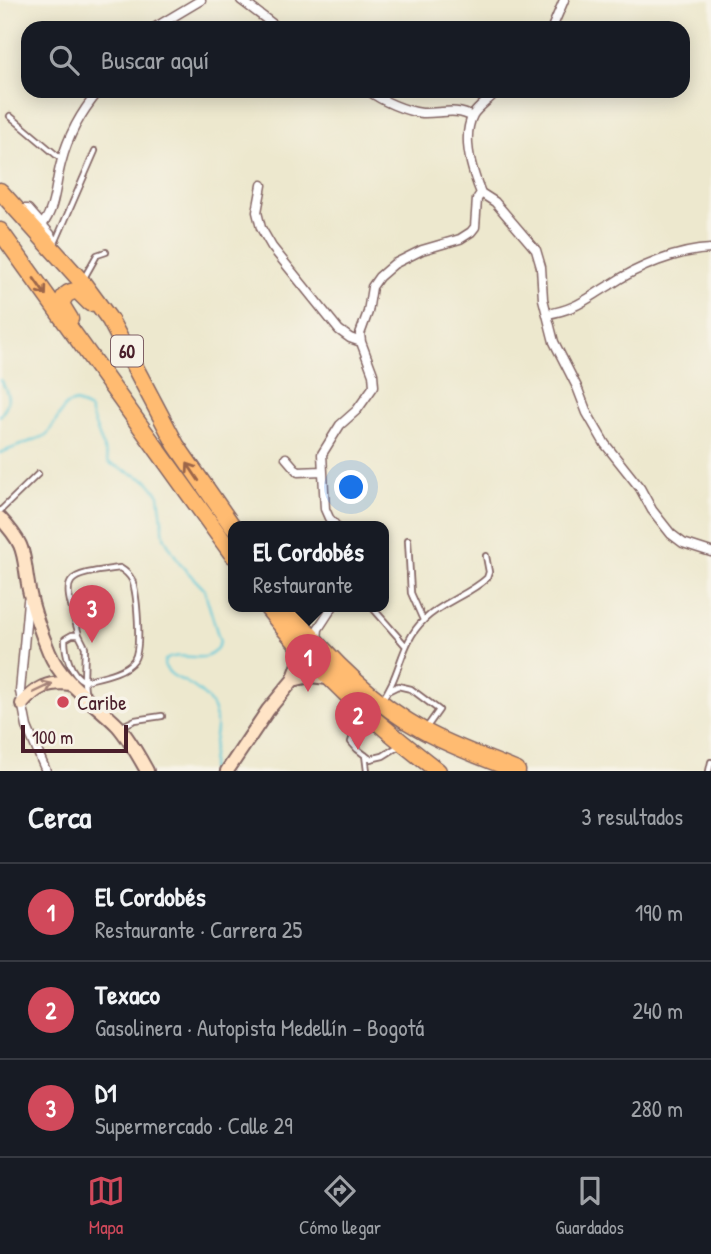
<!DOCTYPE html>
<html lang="es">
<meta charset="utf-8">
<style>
:root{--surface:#171b24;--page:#242831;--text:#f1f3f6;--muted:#9ea1a6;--line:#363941;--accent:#d1495b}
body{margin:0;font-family:"Patrick Hand",sans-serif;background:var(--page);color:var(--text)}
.scale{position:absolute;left:21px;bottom:18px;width:107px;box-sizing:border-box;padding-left:7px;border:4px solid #4a1f2b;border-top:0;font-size:19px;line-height:24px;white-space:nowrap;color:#4a1f2b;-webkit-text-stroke:5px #f7f3e8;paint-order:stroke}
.you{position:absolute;left:352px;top:488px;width:24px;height:24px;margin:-18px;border:5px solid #fff;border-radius:50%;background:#1a73e8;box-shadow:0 0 0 10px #1a73e833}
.badge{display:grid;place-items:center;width:46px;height:46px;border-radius:50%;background:var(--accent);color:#fff;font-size:23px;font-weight:700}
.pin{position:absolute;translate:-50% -58px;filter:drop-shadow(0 2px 4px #0008)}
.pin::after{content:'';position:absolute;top:37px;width:24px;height:21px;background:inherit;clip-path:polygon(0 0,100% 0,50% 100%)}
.popup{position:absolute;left:228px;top:521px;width:161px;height:91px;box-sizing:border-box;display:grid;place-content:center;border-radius:14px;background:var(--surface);filter:drop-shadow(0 2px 5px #0005);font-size:23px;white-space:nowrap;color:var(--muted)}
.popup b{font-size:26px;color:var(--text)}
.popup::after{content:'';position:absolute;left:50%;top:100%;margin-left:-14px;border:14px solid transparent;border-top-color:var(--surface)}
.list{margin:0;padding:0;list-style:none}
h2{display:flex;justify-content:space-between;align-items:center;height:91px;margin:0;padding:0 28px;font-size:30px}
h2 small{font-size:23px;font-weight:400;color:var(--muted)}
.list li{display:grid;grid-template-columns:46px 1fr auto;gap:21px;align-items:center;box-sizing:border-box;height:98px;padding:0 28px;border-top:2px solid var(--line)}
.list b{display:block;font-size:26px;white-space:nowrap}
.list p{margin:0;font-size:23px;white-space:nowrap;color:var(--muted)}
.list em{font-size:23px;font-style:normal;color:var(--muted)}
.icon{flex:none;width:38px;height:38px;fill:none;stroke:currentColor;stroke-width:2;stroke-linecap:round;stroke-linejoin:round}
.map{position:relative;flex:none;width:711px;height:771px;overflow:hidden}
.search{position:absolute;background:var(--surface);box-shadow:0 4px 18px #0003;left:21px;right:21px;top:21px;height:77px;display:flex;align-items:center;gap:18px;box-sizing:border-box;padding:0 24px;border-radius:21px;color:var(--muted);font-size:26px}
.sheet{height:385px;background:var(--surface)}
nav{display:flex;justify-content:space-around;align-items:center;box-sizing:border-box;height:98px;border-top:2px solid var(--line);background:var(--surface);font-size:19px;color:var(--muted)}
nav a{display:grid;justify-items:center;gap:4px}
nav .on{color:var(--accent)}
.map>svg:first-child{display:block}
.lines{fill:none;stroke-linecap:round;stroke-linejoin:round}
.stream{stroke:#5ec8d9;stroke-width:2}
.lane-casing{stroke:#836564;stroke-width:8}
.street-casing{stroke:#836564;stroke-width:11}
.secondary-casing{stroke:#836564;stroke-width:16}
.highway-casing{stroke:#836564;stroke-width:19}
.lane{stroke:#fff;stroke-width:4.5}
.street{stroke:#fff;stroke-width:8}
.secondary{stroke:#ffe4c6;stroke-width:12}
.highway{stroke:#ffbb71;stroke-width:16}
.oneway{stroke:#9b654a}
.oneway2{stroke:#a48278}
.poi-dot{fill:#d1495b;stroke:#f7f3e8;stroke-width:2.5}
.labels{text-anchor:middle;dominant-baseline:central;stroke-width:7;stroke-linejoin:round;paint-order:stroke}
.shield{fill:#f7f3e8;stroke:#7e5f64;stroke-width:2}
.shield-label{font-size:19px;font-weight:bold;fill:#4a1f2b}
.poi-label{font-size:21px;fill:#4a1f2b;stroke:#f7f3e8;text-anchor:start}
</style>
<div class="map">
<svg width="711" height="771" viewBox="0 0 711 771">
<rect width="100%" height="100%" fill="#f7f3e8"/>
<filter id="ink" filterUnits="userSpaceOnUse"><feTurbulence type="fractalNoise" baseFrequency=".0143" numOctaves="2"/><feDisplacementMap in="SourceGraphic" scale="14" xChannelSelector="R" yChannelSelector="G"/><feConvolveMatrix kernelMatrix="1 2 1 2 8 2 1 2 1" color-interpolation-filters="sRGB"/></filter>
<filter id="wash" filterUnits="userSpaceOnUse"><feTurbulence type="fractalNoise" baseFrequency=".00686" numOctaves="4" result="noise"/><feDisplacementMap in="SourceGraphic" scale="28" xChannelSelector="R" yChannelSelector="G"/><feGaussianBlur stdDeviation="1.57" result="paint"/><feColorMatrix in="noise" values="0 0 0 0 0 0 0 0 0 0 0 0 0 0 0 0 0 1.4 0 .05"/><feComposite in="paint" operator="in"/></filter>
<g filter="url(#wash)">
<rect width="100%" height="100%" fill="#ede8ce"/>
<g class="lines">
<path class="stream" d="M0,380C10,394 11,402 0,416
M0,453L47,435L66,405L76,402L89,409L109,463L148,481L159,495L164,537L180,564L204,589L220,642C208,671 185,648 165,660L164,665C169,676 179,678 189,684C233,711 210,735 211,771"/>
</g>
</g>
<g filter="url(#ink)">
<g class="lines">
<g class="lane-casing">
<path id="lane" d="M10,116L61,159
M55,243L95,151
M84,278L97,255L106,252
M0,511L38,474
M408,540L411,593L423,620
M371,606L405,645
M72,635H79L85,647L84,681C70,674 65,654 65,639Z
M79,635C63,577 58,576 120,568C125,571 129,574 132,580C137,593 142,648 134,660C125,673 99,677 84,681L85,691
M390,690L398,686L411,689L439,710L427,727
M381,701C401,676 400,642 424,620C442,602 469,595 487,578L489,572L486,556
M361,712L351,742L357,749L370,759L383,756L399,746
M120,727L135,720L162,716
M365,755L367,771
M709,771L711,762"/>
</g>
<g class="street-casing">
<path id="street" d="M241,0L278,28
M154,28L201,0
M552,28L564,0
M369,91C382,101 405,111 422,113C439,114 457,107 472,117
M497,91C490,99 477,108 473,115C461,138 472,171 481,193L495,202L536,250L541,267L543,299L554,342L577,387L587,413L605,444L640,488L652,510L671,534L683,543L711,552
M262,185L257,212L261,228L272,247L339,330L350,338L361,342
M18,209H28L50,234L53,242
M42,225C56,208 55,184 61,163C68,136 81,112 99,91
M547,314C575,310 586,299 610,285C637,267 678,250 711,249
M286,458L298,472L322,471
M336,526L329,518L325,509L322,454L340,425L357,410L374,386L373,374L361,342L360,334L368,312L372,287L379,277L394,264L422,250L460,239L471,232L475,227L477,199L481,193
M28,601L20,691L27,727L46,771
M317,640L318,629L333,606"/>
</g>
<g class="secondary-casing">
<path id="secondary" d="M0,518C28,548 22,553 29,590C33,610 41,633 49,652C63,685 94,701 118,726C130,740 138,755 147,771
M293,680L310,676L328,678
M22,704C36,688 48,681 70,684
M227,771L268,710L293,680L299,664V647"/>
</g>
<g class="highway-casing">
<path id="highway" d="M0,191L82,282L110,320L176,445L233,527
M0,231L233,555
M70,319L62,306C62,296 68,291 78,291L90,303
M266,606C315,670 374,722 438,771
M286,606C324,654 369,701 424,731C453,747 486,758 517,771"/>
</g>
<use href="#lane" class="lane"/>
<use href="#street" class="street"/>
<use href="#secondary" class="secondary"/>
<use href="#highway" class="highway"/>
</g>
<defs><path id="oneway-shaft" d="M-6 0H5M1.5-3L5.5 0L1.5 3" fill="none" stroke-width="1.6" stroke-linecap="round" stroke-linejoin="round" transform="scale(1.75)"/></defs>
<g class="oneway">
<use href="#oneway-shaft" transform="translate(40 287) rotate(55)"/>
<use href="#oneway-shaft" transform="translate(193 472) rotate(-124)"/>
</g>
<use class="oneway2" href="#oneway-shaft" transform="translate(43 688) rotate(-25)"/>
</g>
<circle class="poi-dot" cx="63" cy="702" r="7"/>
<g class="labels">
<rect class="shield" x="111" y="335.5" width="32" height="31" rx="5"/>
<g class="shield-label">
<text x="127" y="351">60</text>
</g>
<g class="poi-label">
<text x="77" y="702">Caribe</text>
</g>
</g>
</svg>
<div class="scale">100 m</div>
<div class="you"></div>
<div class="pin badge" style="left:308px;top:692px">1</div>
<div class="popup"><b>El Cordobés</b>Restaurante</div>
<div class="pin badge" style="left:358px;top:750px">2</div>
<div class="pin badge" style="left:92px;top:643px">3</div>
<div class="search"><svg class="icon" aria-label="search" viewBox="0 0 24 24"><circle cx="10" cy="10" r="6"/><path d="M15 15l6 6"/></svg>Buscar aquí</div>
</div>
<section class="sheet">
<h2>Cerca<small>3 resultados</small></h2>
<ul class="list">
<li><span class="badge">1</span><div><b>El Cordobés</b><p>Restaurante · Carrera 25</p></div><em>190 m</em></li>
<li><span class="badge">2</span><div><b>Texaco</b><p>Gasolinera · Autopista Medellín - Bogotá</p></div><em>240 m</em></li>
<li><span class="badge">3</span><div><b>D1</b><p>Supermercado · Calle 29</p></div><em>280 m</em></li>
</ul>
</section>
<nav>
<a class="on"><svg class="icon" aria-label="map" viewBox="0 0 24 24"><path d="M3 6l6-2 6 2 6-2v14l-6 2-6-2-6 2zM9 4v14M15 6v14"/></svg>Mapa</a>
<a><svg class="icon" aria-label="directions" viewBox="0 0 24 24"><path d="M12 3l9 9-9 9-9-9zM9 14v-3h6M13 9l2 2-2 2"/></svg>Cómo llegar</a>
<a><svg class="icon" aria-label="saved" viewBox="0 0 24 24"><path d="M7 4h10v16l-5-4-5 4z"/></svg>Guardados</a>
</nav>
